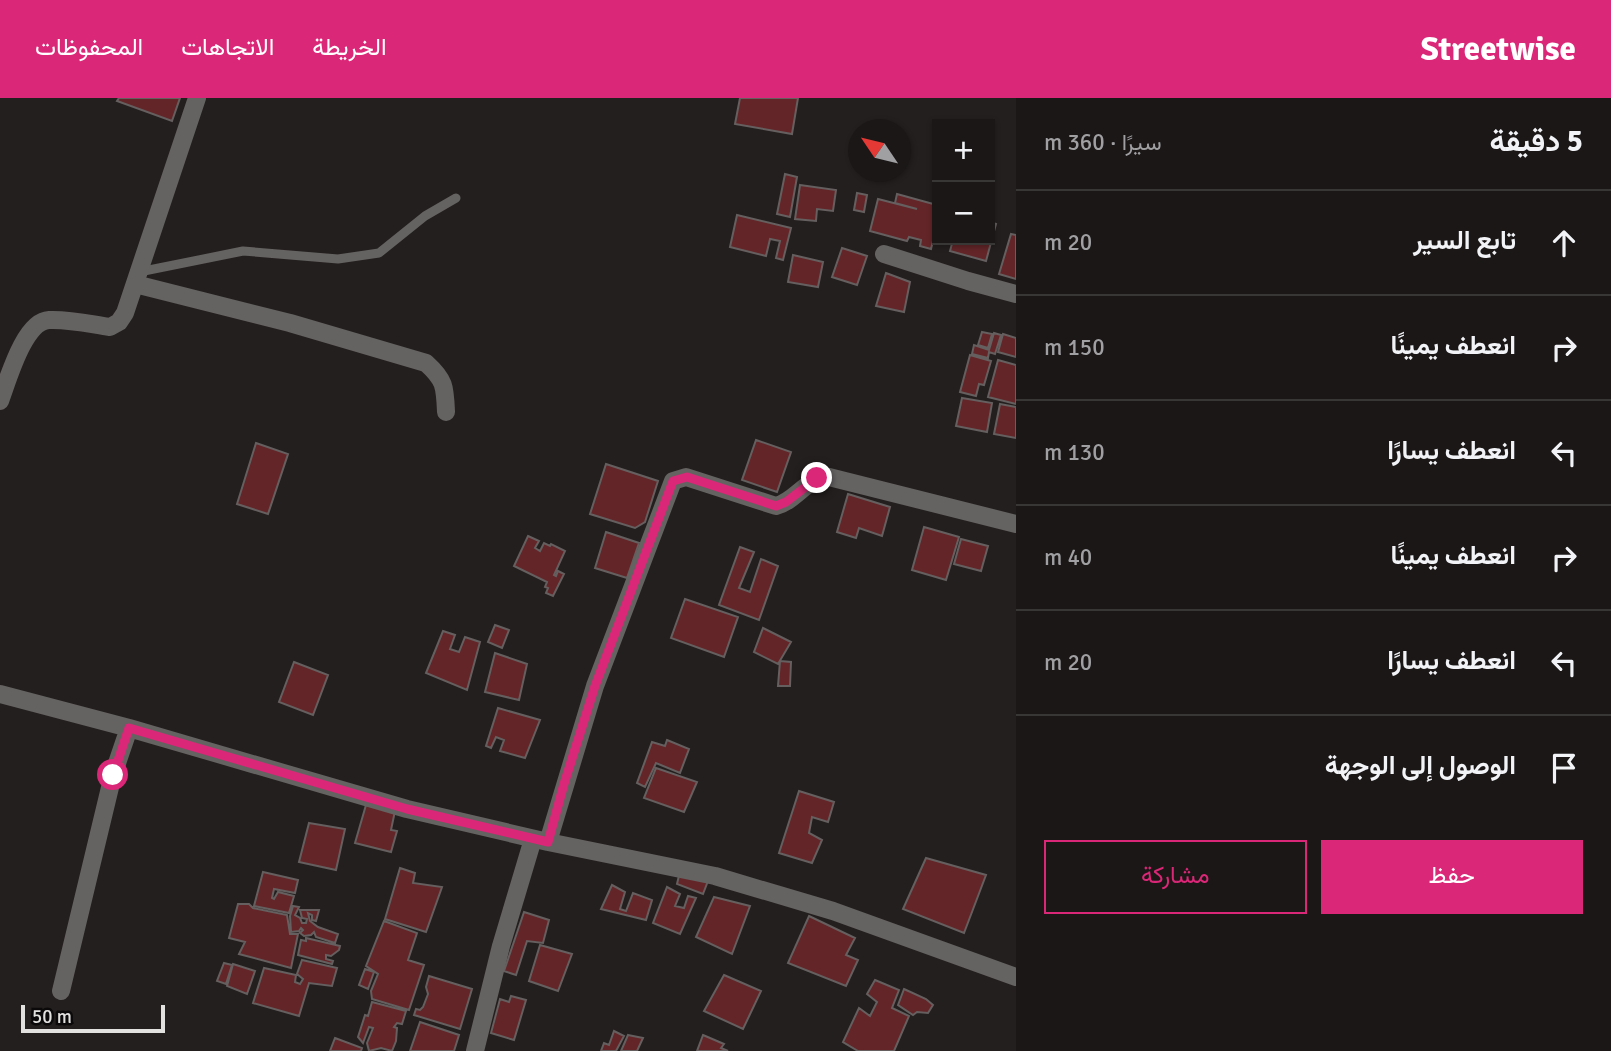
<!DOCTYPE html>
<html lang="ar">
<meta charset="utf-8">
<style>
:root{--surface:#1b1717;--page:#242020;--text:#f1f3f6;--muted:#a09fa1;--line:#393636;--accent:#db2777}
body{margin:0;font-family:Signika,Vazirmatn,sans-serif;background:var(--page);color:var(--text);direction:rtl}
.controls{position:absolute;right:21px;top:21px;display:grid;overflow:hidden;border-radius:0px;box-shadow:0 2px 5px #0004}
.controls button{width:63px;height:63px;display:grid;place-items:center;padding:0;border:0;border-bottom:2px solid var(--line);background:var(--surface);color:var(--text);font:35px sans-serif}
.compass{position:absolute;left:848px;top:21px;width:63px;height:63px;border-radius:50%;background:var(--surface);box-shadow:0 2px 5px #0004;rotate:305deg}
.scale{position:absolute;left:21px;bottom:18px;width:144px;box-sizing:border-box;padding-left:7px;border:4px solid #e3e0e0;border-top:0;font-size:19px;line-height:24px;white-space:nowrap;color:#e3e0e0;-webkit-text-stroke:5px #0b0909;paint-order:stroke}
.stop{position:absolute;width:21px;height:21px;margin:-16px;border:5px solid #db2777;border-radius:50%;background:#fff}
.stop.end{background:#db2777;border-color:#fff;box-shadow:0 2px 7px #0008}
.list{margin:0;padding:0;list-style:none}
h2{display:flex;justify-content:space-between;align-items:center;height:91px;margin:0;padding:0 28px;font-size:30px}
h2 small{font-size:23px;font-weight:400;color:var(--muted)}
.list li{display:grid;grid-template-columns:46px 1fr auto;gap:21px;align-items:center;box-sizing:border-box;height:105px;padding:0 28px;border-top:2px solid var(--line)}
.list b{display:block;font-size:26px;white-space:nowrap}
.list em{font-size:23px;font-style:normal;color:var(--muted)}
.actions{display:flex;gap:14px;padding:21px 28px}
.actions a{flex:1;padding:16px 0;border:2px solid var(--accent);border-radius:0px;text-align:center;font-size:24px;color:var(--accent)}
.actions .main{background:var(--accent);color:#fff}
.icon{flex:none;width:38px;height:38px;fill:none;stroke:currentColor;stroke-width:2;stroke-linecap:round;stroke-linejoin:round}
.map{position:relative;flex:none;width:1016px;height:953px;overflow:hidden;direction:ltr}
header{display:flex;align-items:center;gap:42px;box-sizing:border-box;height:98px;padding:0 35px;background:var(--accent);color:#fff}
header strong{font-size:33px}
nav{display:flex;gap:38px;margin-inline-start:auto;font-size:24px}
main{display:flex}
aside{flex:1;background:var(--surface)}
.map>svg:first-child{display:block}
.building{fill:#632528;stroke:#655f5f;stroke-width:2}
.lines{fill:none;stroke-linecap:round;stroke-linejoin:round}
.lane{stroke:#656262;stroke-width:9}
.street{stroke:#656262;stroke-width:18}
.route{stroke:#db2777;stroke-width:9}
</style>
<header>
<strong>Streetwise</strong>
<nav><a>الخريطة</a><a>الاتجاهات</a><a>المحفوظات</a></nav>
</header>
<main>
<aside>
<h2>5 دقيقة<small>سيرًا · 360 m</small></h2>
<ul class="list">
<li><svg class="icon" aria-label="ahead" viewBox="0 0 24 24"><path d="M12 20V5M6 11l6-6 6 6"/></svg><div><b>تابع السير</b></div><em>20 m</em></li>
<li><svg class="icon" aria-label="right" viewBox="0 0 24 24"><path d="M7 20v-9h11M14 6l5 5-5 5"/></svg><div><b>انعطف يمينًا</b></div><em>150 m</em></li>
<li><svg class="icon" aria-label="left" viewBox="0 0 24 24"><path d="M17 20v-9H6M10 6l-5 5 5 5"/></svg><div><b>انعطف يسارًا</b></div><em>130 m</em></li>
<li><svg class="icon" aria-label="right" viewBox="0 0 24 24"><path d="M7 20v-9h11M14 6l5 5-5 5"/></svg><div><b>انعطف يمينًا</b></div><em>40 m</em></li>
<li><svg class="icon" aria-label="left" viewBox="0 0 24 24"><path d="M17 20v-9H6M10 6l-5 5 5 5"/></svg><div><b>انعطف يسارًا</b></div><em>20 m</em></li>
<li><svg class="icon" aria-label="arrive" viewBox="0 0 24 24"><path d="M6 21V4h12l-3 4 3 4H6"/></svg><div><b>الوصول إلى الوجهة</b></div></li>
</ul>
<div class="actions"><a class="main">حفظ</a><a>مشاركة</a></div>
</aside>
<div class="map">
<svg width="1016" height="953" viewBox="0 0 1016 953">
<rect width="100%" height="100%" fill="#241f1f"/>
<path class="building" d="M119,0H180L172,23L117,3Z
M740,0H798L792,36L735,26Z
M785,76L797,79L790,119L777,116Z
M800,87L836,92L833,113L817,111L816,123L795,121Z
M857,95L867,97L864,114L854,112Z
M897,96L937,107V127L931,151L920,148L921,142L909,139L907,143L870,133L878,101L917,111L895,105Z
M737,117L791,130L783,162L776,160L780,143L770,141L766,158L730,149Z
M990,124L996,126L986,163L950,153L953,142H990Z
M1011,136L1016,137V181L999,176Z
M842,150L867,158L857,187L832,179Z
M793,157L823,164L818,189L788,184Z
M886,175L910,184L904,214L876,208Z
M982,234L992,236L988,250L978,247Z
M994,235L1001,237L995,256L989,254L988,260L972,256L974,247L989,252Z
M1003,236L1016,240V259L998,254Z
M970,257L991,263L984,287L979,286L976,298L960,294Z
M998,262L1016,267V306L988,299Z
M962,300L992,305L987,334L956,328Z
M1000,306L1016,309V340L994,336Z
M756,342L791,354L777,394L742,382Z
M256,345L288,356L268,416L237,406Z
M606,366L658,383L645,424L635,430L590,416Z
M848,396L890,409L882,438L859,430L856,440L837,434Z
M924,429L959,439L946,482L912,472Z
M606,434L639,445L627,480L595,470Z
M528,438L539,443L535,450L540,453L544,445L550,448L551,446L565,453L554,477L556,478L558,473L564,476L553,498L546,495L548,490L545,489L547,484L514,468Z
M961,441L988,448L981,473L954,466Z
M740,449L754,454L739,490L750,494L761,461L778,468L759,522L719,507Z
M685,501L738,519L724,559L671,540Z
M495,527L509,532L502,550L488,544Z
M763,530L791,544L778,566L754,554Z
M443,533L455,537L450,551L459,554L465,539L480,544L467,592L426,575Z
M495,555L527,566L519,602L485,594Z
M780,563L791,564L790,588H778Z
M294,564L328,577L313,617L279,604Z
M498,610L540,622L525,660L500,653L504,642L496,639L491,650L486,648Z
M667,642L689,651L680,675L656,665L645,689L637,685L652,644L665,648Z
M656,670L697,684L684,714L644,700Z
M799,693L834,704L828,724L812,719L809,735L822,742L812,765L779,755Z
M366,707L395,713L391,732L397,733L391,754L355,745Z
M309,725L345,731L336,772L299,764Z
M926,760L986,777L964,835L903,811Z
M682,765L711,775L703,796L677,786Z
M400,770L415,775L413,785L442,789L426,834L385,821Z
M263,774L298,782L295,795L274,791L272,800L274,801L278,794L294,798L289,815L254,808Z
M612,787L625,794L620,811L626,813L633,795L652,802L646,822L601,811Z
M667,789L680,796L675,808L684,810L688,798L696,800L680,836L653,825Z
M714,799L750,808L732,856L696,839Z
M238,806H249L253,810L287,817L290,836H298L291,870L239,856L245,844L229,840Z
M293,808L299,809L295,817L300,820L302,825H306L307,821L302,820L300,812H319L316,823L312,822V817L308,815L310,823L318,829L338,836L335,845L316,839L314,834L311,837L304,838L300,835L303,832L301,830L299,833L291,834L290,818Z
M524,814L549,822L543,845L527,843L516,877L504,873Z
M809,818L855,840L846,857L858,862L846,888L788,865Z
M384,823L417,835L408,862L424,867L409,912L372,901L371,893L378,876L366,868Z
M306,840L340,848L339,852L331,858L326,857V861L333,863L332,866L298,857L301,842L306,843Z
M540,847L572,856L558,893L529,883Z
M302,862L337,870L332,888L309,885L299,918L253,905L264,870L296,877L295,884L300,886L303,881L297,876Z
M224,865L232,867L226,886L217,883Z
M233,866L255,873L247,896L227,888Z
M365,871L374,874L368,891L359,887Z
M724,877L761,893L743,931L704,913Z
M429,878L472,891L460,931L414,917L416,911L420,912L423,909L428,896L426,889Z
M875,882L899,892L892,910L909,918L894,953H858L843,944L859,910L870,918L877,904L867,896Z
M904,891L926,901L933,907L928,915L917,914L913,917L898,907Z
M511,898L526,902L514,942L491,935L500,901L509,904Z
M372,904L406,913L402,926L397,925L394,929L397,930L396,943L392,953L381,950L369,953L367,945L373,930L369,929L363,945L358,939L365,917L368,918Z
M420,924L459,937L454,953H410Z
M614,933L624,938L616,953H601L604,945L609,947Z
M628,937L643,940L637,953H621Z
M703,937L724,946L721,950L728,953H697Z
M335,940L362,950L361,953H330Z"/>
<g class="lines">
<path class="lane" d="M139,174L243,153L338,161L379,155L425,118L456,100"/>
<path class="street" d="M884,156L968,183L1016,196
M135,186L290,225L426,265C445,282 445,289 446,314
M0,303C8,282 24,223 49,222C69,221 90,226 110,229L119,224L125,215L197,0
M0,596L129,630L407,711L548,744L715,778L833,813L1016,879
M548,744L595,588L673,383L686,379L776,408C796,403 808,378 829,379L1016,426
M61,893L113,677L129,630
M475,953L501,848L533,741"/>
</g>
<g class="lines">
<path class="route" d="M113,677L129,630L407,711L548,744L564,686L595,588L673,383L687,379L776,408L786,404L817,380"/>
</g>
</svg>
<div class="controls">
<button>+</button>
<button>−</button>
</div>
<svg class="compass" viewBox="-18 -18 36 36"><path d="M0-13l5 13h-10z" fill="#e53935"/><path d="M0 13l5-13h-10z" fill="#a09fa1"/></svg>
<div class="scale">50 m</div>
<div class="stop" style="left:113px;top:677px"></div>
<div class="stop end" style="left:817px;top:380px"></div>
</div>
</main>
